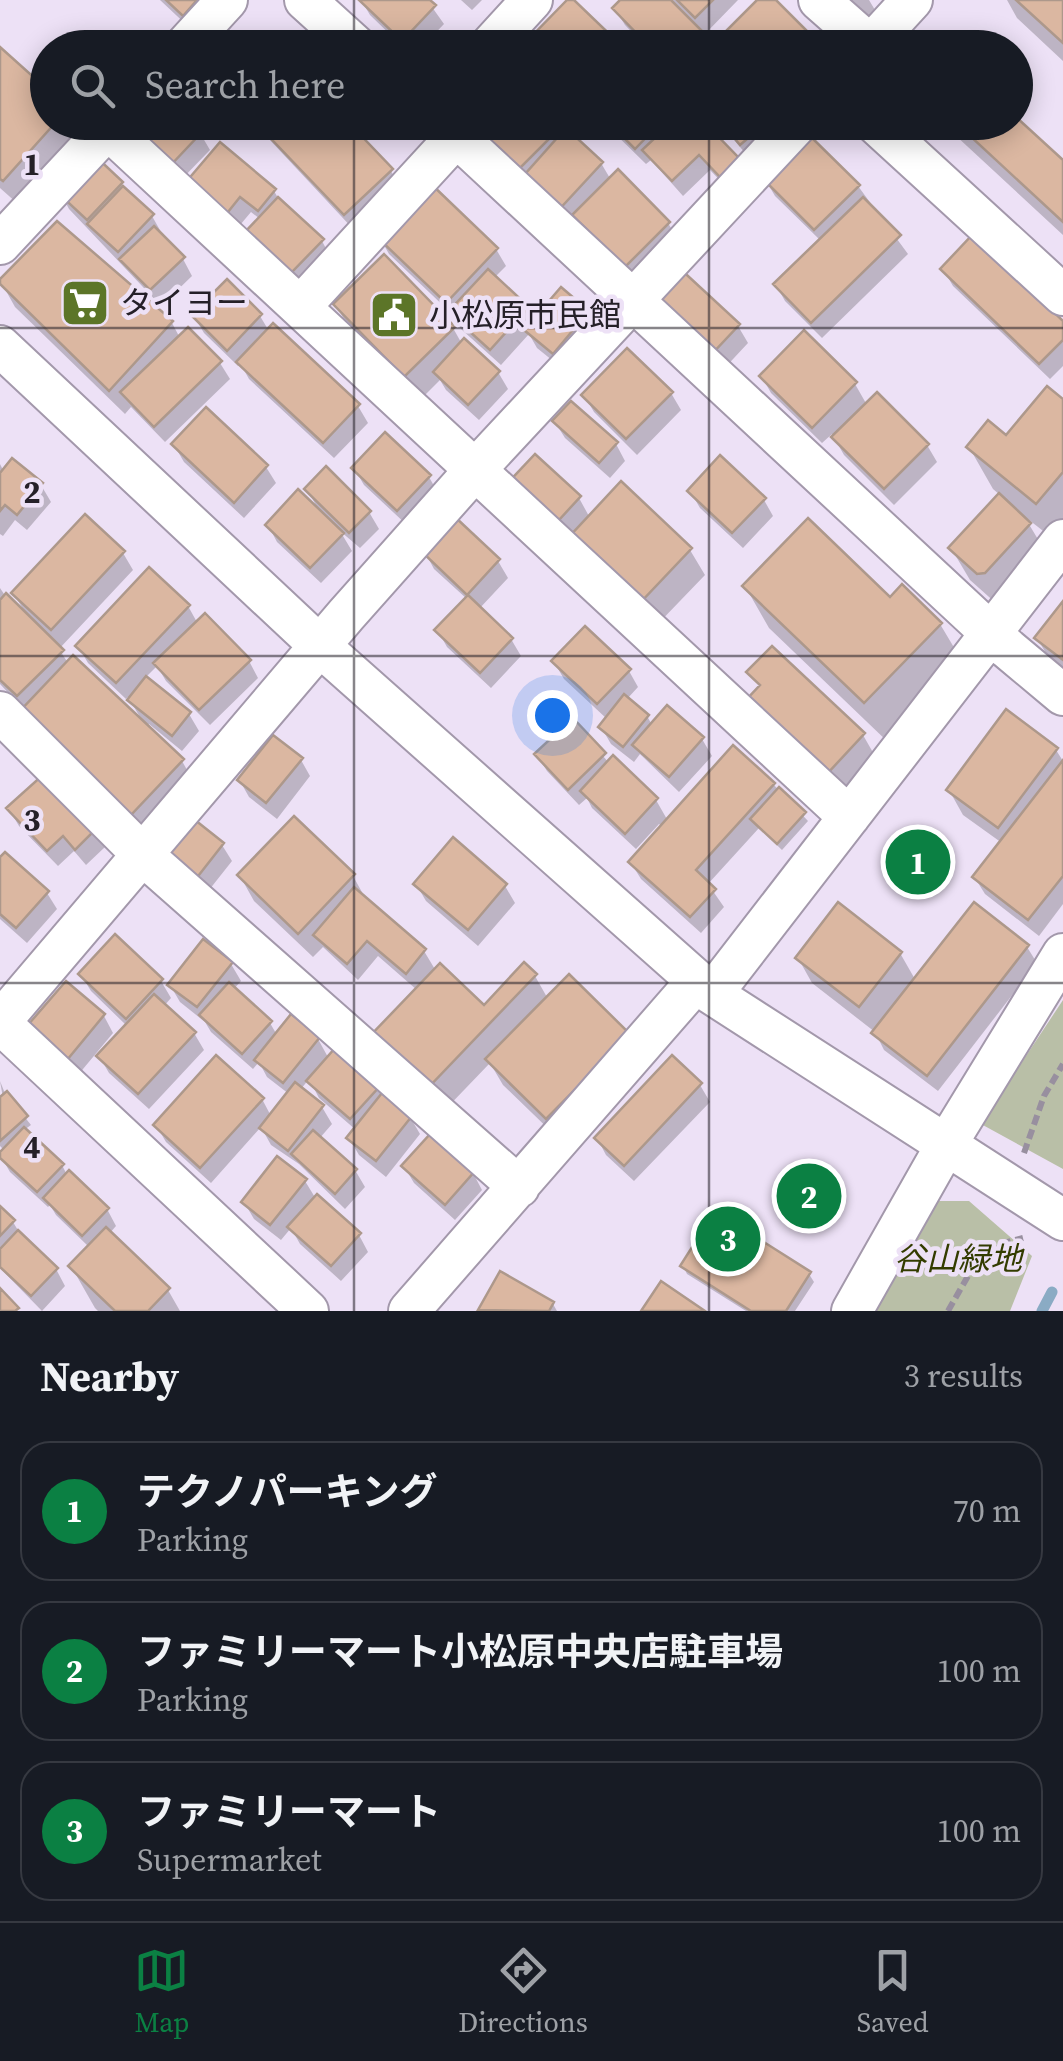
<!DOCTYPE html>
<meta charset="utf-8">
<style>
:root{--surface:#171b24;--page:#20242c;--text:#f1f3f6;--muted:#9ea1a6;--line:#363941;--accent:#0b8043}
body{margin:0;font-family:"Source Serif 4","Noto Sans JP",serif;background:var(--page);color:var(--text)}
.you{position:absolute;left:552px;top:715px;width:35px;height:35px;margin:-25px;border:8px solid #fff;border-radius:50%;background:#1a73e8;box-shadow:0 0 0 15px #1a73e833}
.badge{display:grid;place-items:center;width:65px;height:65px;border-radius:50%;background:var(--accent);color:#fff;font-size:32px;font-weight:700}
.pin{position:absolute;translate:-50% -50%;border:5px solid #fff;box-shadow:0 2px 10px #0006}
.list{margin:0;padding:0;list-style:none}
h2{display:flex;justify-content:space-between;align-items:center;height:130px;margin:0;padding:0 40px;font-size:42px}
h2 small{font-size:32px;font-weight:400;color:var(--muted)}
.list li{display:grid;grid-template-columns:65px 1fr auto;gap:30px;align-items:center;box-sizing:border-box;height:140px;margin:0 20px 20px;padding:0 20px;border:2px solid var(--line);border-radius:30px}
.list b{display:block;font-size:38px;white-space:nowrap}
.list p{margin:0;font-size:32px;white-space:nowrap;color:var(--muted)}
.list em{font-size:32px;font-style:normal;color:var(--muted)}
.icon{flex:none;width:55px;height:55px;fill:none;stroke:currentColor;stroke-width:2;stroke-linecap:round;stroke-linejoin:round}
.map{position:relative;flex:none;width:1063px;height:1311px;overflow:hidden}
.search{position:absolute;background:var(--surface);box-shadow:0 5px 25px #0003;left:30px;right:30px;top:30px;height:110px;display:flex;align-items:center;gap:25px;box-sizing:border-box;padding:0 35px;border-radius:55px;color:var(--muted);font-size:38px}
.sheet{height:610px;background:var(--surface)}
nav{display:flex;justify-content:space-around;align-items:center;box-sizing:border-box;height:140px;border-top:2px solid var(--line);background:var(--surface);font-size:28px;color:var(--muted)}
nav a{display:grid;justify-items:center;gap:5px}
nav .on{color:var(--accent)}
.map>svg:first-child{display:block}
.green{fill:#b9bfa7}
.shadow{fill:#0003}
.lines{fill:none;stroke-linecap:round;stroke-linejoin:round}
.stream{stroke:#8aabc4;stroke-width:11}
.building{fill:#dbb7a1;stroke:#ad988b;stroke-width:2.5}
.minor-casing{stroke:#a398ab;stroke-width:44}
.path{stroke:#988f9f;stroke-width:6;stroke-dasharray:10 5;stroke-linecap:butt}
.minor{stroke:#fff;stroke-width:40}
.grid{fill:none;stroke:#252028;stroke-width:2.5;stroke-opacity:0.55}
.labels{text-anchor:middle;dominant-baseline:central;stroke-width:9;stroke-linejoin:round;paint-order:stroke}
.poi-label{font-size:32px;fill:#252028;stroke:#ede1f6;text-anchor:start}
.park-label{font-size:32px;font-style:italic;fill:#333c00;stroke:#ede1f6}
.grid-label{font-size:32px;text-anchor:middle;font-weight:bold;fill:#252028;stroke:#ede1f6;stroke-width:9;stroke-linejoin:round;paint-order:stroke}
</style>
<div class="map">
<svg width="1063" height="1311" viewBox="0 0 1063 1311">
<rect width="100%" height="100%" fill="#ede1f6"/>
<path class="green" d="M1063,1000V1169L981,1124Z
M926,1201H969L1032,1256L1010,1311H867Z"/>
<path class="shadow" d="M160,0H215L193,31Z
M361,0H427L444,24L421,48H404L370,15Z
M461,0H482L472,10Z
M624,0H738L703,36L715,48H647L625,25L615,9Z
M823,0H869L875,10L859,30Z
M1007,0H1063V61L1017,18Z
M0,50L48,122H74L81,135L18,204L0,188Z
M1016,120L1063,164V235L941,122Z
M253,122H344L391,171L400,187L355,231Z
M467,122L559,129L563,136L601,163L611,180L668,223L678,240L635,282L585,233L576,217L565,230Z
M603,122H701L737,160L731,192L710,170L683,196L651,160L646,164Z
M719,122H776L751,160Z
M200,133L210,150L179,182L136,141Z
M765,179L858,186L908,254L822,338L785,301L776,285L821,241L775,196Z
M121,183L126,192L152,216L161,232L159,235L183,259L192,276L161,306L69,209L60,192Z
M183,189L274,191L281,203L322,241L331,258L301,289L260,219L251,212L230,237Z
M57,224L172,323L180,338L220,363L230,379L165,442L131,407L125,414L15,307L1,282Z
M380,238L496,249L506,266L494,278L527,308L535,321L587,313L597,330L563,369L537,348L529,334L501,365L461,329L452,314L389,254Z
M675,267L738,326L748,343L720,373Z
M943,269L1063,324V366L1050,379L953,286Z
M227,283L260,316L269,331L358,406L368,423L334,458L249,379L240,363L238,366L204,333L194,316Z
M336,305L453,328L462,344L498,372L508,389L479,420L446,390L440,380L420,400L350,330Z
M804,334L855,384L867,405L927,445L937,462L894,505L844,455L832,434L822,443L771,393L762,377Z
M671,393L681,410L637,455L594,412L584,395Z
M1063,402V543L1061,545L1024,516L1048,556L998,605L970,580L951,548L1000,495L993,489L969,447L1007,438Z
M555,422L616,444L625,461L610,478L565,438Z
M174,445L266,467L276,483L244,518L184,462Z
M0,464L4,472L41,485L51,502L27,530L15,520L3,536L0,534Z
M354,468L429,477L438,493L408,526L364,485Z
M307,489L369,512L379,529L360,548L340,531L352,551L321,583L277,542L268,525L319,511Z
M690,491L764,500L773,516L743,548L700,508Z
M579,498L590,518L690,550L705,575L654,628L515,506Z
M85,518L123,553L133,570L59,649L68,663L143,722L128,697L126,699L88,663L78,646L188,606L198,624L249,661L258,678L210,725L166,681L157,666L145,678L189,714L199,731L182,751L149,724L146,727L182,761L196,786L145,839L0,684V588L6,597L26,614L14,594Z
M455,520L498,561L508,578L479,609L511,639L521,656L491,688L447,647L438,631L467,599L434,569L425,552Z
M745,586L940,624L965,666L890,744L769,628Z
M1063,605V668L1047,655L1037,638Z
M554,662L629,671L638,687L627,699L647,716L652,725L702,739L712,756L679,792L640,754L634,762L611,744L601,727L607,719L564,679Z
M749,672L863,735L887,777L851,815Z
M573,721L609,763L613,759L656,800L668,821L773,784L808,821L782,850L759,828L708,884L724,907L701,933L641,879L631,863L663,827L659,824L636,849L592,808L587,798L579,805L547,771L537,755Z
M1056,750L1063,761V904L1039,936L985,894L975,878L1002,843L963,815L949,790Z
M301,760L310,776L277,819L249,797L240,781Z
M9,809L95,830L105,847L86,865L74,851L58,866L19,826Z
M195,823L222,845L232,861L198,904Z
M0,861L47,893L57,909L27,943L0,919Z
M240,876H353L368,903L424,951L436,971L484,1008L535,976L548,999L628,1036L562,1142L503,1085L490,1063L440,1115L386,1063L417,990L378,956L358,980L323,947L313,957L254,901Z
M416,884L505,886L515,903L478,946L426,901Z
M115,938L161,981L171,998L164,1006L194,1033L204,1050L149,1109L109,1073L98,1054L100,1055L127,1026L91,991L81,975Z
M1027,947L1037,963L938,1091L884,1050L875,1032L812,983L798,958L900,953L916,981Z
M231,964L241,981L233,990L270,1023L277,1035L318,1039L329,1059L378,1088L382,1096L410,1117L420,1134L386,1177L359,1155L349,1138L356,1130L319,1098L309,1079L301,1089L322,1107L332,1124L319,1139L355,1170L365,1187L345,1209L299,1164L271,1145L261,1127L211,1183L166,1142L156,1125L262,1099L271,1116L289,1094L267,1077L259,1062L253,1069L211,1032L205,1022L180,1002L170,985Z
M66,985L104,1016L113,1033L78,1075L40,1043Z
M0,1081L4,1091L31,1125L24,1130L62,1165L67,1175L107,1209L116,1226L109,1234L168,1290L180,1311H98L95,1308L71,1266L89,1247L56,1215L50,1205L48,1207L10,1172L0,1155L5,1151L0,1146V1101L3,1098Z
M700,1085L710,1102L634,1181L606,1155L597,1138Z
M404,1166L473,1173L482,1190L455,1220L414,1183Z
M305,1181L316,1199L359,1235L368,1252L341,1281L300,1244L291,1228L281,1240L254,1219L244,1202Z
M0,1210L13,1222L22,1237L56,1269L65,1286L42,1311L0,1268Z
M683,1266L809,1274L814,1282L795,1311H746L687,1274Z
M553,1304L557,1311L481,1310Z"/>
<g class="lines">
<path class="stream" d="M1042,1311L1052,1292"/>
</g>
<path class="building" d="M166,0H197L183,16Z
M359,0H430L436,5L402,41Z
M567,0H574L624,48H529L525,43Z
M620,0H671L719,48H651L612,8Z
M677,0H713L695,18Z
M757,0H776L819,43L814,48H732L721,36Z
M1016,0H1063V43Z
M0,47L48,90V122H56L3,181L0,179Z
M1016,117L1063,160V222L955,122H1016Z
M125,122H193L202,132L169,167Z
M255,122H348L393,169L344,215Z
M464,122H556L561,127L515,173Z
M608,122H661L635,149Z
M672,122H704L739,158L720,177L699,155L672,181L642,150Z
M721,122H767L740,145Z
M566,128L603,162L554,215L518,182Z
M807,133L860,185L814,230L762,178Z
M220,142L276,189L258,211L240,197L220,222L180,189Z
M92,153L123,182L87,220L57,192Z
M618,169L670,222L625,267L572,215Z
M429,182L498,248L446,303L377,237Z
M123,186L154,214L118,252L87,224Z
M278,197L324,239L290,274L245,232Z
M863,197L901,235L811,323L773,284Z
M57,221L173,321L109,391L0,284V279Z
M154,226L185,257L150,290L119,259Z
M973,234L1063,321V340L1039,364L940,269Z
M384,254L455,327L404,377L333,304Z
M675,264L740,324L709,357L645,297Z
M488,269L529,307L490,350L448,312Z
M227,279L262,314L227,351L191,315Z
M561,287L589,311L553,354L524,330Z
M273,323L360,404L323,443L236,362Z
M188,327L222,361L154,427L120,392Z
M804,330L857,382L812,428L759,376Z
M464,338L500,371L468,405L433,372Z
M627,348L673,392L626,439L581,395Z
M1047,386L1063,399V472L1036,504L966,447L988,420L1006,435Z
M877,392L929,444L884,489L831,437Z
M571,401L618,442L599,463L552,421Z
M206,407L268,465L234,503L171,444Z
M385,432L431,475L397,511L351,468Z
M535,454L581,496L548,532L502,489Z
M720,455L766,498L732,533L687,491Z
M12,458L43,483L17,515L5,505L0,511V473Z
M326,466L371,511L349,533L304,489Z
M621,481L692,548L638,605L568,538Z
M298,489L344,533L310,568L265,525Z
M999,493L1031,523L985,573L977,574L948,548Z
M85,514L125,551L51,630L11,593Z
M455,517L500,559L467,595L422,552Z
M808,518L890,597L902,584L942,623L864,703L742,586Z
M149,567L190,605L116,683L75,646Z
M6,593L64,650L17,696L0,680V600Z
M468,595L513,638L480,673L434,630Z
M1063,601V660L1034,638Z
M205,613L251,660L199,710L153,663Z
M585,626L631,669L597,704L551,661Z
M772,646L865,733L826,775L746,700L760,685L746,672Z
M73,655L184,759L130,816L19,712Z
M146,676L191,712L172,736L127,700Z
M624,694L649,715L623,747L598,727Z
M667,705L704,737L669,777L632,745Z
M1006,709L1058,748L998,828L946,790Z
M573,718L606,753L568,790L534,754Z
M273,735L303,758L266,803L237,780Z
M733,745L775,783L696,870L716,889L690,917L628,862Z
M613,755L658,798L625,834L580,791Z
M1063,760V876L1028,920L972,877Z
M45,773L97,828L75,850L63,836L47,851L6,808Z
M779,787L806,812L777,844L750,819Z
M294,816L355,874L298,934L237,875Z
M195,820L224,843L188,889L158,865Z
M453,837L507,884L468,930L413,884Z
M5,852L49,891L16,928L0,914V857Z
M354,887L426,949L406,974L367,941L347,964L313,935Z
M838,902L902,952L859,1007L795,958Z
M974,902L1029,945L927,1076L871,1033Z
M115,934L163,979L126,1019L78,974Z
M203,939L233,962L197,1007L167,985Z
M524,962L537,974L425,1091L368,1038L440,963L484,1005Z
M569,974L630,1034L546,1119L485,1059Z
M66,981L105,1014L67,1060L27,1026Z
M229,982L272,1021L242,1054L199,1015Z
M154,994L196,1032L138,1094L96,1056Z
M291,1014L320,1037L283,1083L254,1060Z
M336,1047L380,1086L350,1119L306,1081Z
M216,1055L264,1098L200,1168L153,1125Z
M672,1055L702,1083L624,1166L594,1138Z
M295,1082L324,1105L288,1151L259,1128Z
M7,1091L28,1116L0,1141V1097Z
M382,1093L412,1116L376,1161L346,1138Z
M24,1127L64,1164L37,1192L0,1158V1152Z
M313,1130L357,1169L335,1194L291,1154Z
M431,1133L475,1171L445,1205L401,1166Z
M277,1156L307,1179L270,1225L241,1202Z
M69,1170L109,1208L82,1236L43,1198Z
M317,1194L361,1233L331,1266L287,1227Z
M0,1206L15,1220L0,1236Z
M715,1211L811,1272L786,1311H751L680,1266Z
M106,1227L170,1288L148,1311H115L68,1266Z
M18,1230L58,1268L31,1296L0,1267V1249Z
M500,1271L554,1302L549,1311L478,1310Z
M661,1281L705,1311H641Z
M0,1288L19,1308L15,1311H0Z"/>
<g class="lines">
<g class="minor-casing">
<path id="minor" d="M305,0L358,48
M819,0L870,45
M183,48L227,0
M488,48L532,0
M868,48L912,0
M441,122L1008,649L1063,695
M874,122L1063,295
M108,129L849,817
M0,244L114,122
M300,307L456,137
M0,346L320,646L712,994L1063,1220
M0,712L144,856L519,1187
M712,994L1063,540
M0,1022L346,615L474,471L799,122
M0,1023L308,1311
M409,1311L697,981
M852,1311L946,1145L1063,954"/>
</g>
<path class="path" d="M1024,1153L1044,1096L1063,1064
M948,1311L984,1248L1023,1238"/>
<use href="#minor" class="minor"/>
</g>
<path class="grid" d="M354,0V48M709,0V48M354,122V1311M709,122V1311M0,328H1063M0,656H1063M0,983H1063"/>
<defs>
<g id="supermarket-square" transform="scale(2.5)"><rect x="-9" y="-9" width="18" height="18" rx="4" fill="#5c7528" stroke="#ede1f6"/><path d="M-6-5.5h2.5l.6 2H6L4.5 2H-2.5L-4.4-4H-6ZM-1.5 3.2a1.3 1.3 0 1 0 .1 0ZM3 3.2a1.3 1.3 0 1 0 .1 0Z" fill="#fff"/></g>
<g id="civic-square" transform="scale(2.5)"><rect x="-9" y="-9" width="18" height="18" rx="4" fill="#5c7528" stroke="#ede1f6"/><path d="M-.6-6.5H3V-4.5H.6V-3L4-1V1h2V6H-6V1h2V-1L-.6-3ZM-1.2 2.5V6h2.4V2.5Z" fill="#fff"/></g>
</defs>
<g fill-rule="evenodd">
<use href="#supermarket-square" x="85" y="303"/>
<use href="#civic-square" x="394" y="315"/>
</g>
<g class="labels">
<g class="poi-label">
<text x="120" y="303">タイヨー</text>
<text x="429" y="315">小松原市民館</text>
</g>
<g class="park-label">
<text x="958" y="1259">谷山緑地</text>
</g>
</g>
<g class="grid-label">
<text x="32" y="175">1</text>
<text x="32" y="503">2</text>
<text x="32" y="831">3</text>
<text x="32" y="1158">4</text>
</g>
</svg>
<div class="you"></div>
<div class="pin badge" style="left:918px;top:862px">1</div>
<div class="pin badge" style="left:809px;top:1196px">2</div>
<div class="pin badge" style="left:728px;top:1239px">3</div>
<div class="search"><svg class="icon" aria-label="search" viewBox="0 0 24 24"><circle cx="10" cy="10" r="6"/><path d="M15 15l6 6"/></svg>Search here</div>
</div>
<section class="sheet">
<h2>Nearby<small>3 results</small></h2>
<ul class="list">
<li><span class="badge">1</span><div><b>テクノパーキング</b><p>Parking</p></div><em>70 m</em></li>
<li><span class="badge">2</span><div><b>ファミリーマート小松原中央店駐車場</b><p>Parking</p></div><em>100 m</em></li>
<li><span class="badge">3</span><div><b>ファミリーマート</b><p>Supermarket</p></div><em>100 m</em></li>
</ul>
</section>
<nav>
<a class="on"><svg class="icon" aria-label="map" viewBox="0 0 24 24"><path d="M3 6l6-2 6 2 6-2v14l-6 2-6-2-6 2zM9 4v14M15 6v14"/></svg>Map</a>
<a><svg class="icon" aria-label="directions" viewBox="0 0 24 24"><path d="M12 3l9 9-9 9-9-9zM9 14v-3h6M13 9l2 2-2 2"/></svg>Directions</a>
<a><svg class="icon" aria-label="saved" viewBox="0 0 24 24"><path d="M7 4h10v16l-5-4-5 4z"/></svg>Saved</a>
</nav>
